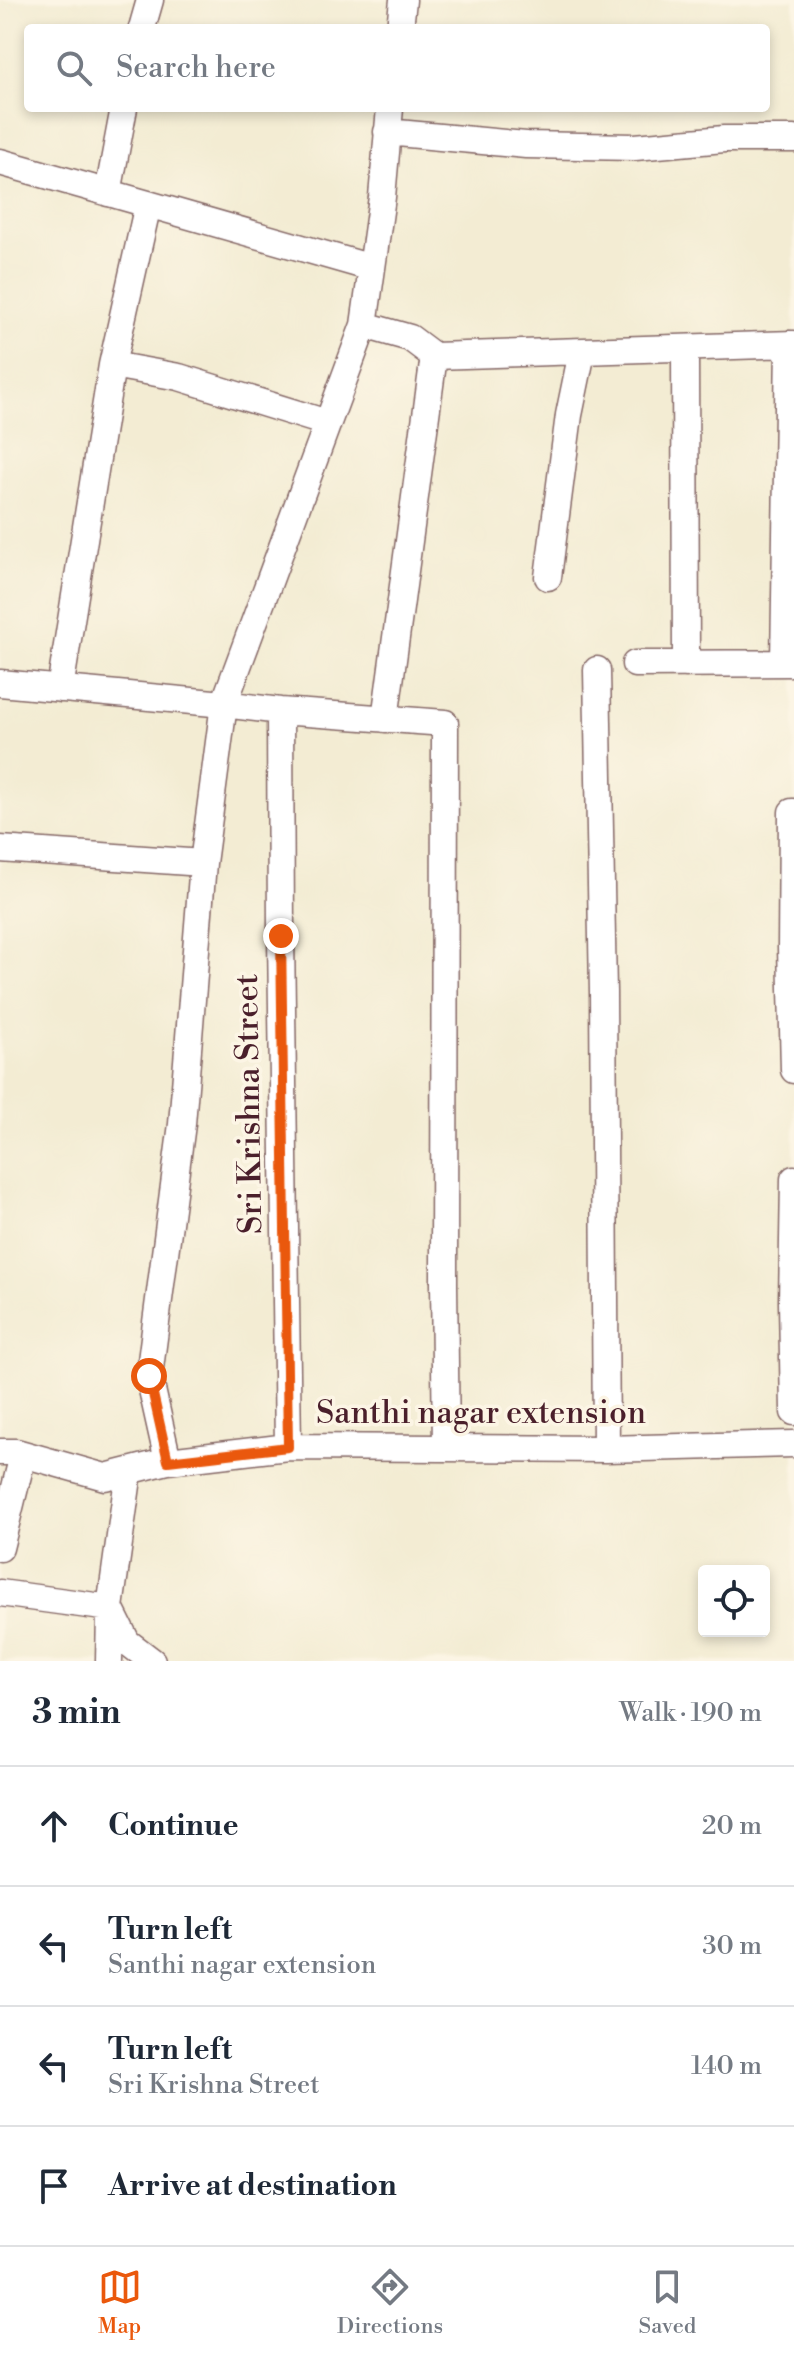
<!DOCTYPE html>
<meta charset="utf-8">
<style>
:root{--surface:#fff;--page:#f6f6f7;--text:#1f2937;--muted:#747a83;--line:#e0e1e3;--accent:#ea580c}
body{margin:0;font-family:"Libre Bodoni",serif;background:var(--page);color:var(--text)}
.controls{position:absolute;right:24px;bottom:24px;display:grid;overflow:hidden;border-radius:8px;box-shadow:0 4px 12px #0003}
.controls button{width:72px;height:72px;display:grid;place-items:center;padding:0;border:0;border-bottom:2px solid var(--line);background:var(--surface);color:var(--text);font:40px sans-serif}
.stop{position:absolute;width:24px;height:24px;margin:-18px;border:6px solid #ea580c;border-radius:50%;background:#fff}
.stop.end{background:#ea580c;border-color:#fff;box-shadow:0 2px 8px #0008}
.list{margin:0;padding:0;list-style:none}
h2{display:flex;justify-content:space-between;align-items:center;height:104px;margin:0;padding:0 32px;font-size:34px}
h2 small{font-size:26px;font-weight:400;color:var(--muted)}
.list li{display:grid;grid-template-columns:52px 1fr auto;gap:24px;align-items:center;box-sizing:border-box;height:120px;padding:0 32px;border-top:2px solid var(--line)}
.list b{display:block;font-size:30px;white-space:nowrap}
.list p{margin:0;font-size:26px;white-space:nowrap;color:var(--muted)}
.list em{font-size:26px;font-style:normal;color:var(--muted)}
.icon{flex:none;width:44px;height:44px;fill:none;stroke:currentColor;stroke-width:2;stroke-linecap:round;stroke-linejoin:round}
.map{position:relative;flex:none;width:794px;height:1661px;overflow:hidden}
.search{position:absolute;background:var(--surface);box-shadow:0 4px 12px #0003;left:24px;right:24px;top:24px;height:88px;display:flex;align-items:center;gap:20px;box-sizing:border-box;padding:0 28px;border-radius:8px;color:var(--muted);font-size:30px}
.sheet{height:584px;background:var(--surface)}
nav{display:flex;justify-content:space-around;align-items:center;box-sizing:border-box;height:112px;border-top:2px solid var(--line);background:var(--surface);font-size:22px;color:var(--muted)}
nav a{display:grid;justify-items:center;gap:4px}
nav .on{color:var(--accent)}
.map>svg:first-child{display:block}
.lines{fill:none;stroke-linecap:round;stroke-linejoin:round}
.minor-casing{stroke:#856766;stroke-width:29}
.minor{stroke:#fff;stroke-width:26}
.route{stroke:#ea580c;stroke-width:10}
.labels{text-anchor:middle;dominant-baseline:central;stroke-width:7;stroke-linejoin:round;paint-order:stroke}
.street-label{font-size:32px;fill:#4a1f2b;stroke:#fcf5e5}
</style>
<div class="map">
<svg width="794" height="1661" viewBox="0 0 794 1661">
<rect width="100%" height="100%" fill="#fcf5e5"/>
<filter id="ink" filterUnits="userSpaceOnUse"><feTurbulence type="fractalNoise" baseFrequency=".0125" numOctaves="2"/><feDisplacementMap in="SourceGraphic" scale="16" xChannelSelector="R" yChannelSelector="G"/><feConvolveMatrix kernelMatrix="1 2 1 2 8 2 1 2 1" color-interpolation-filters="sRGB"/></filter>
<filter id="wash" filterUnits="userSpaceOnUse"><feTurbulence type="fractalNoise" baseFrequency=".006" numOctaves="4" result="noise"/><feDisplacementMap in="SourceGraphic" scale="32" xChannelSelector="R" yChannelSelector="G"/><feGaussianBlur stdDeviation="1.8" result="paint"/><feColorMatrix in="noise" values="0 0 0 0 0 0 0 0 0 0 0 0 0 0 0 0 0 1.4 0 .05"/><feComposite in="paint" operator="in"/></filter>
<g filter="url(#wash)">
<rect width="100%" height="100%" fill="#f3ecd3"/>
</g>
<g filter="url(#ink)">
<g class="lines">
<g class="minor-casing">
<path id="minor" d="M142,28L150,0
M400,28L403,0
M387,132L526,145L635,147L724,139H794
M0,162L148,204
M108,193L124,108
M364,325L410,338L434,356
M685,349L686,664
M112,365L179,377L327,423
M548,577L569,415L582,352
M784,663L789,344
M635,664L794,663
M597,670L603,992L606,1449
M0,683L224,704L280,711L445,723L444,1283L446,1447
M60,689L112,365L148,204L372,268
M280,711L281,936L288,1447
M385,719L434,356L794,344
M794,812H792L791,947L794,1070
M0,849L203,863
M794,1179L792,1302L794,1412
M0,1452H16L105,1477L168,1461L288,1447L606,1449L794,1444
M168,1461L149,1376L182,1124L203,863L224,704L364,325L382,197L390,108
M0,1548L23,1455
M0,1593L110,1608L129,1471
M110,1608L127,1642L152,1661
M109,1661L110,1612"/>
</g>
<use href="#minor" class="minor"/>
</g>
</g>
<g class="lines" filter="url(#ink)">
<path class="route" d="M149,1376L168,1461L288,1447L281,936"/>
</g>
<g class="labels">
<g class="street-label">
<text transform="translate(249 1104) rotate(-91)">Sri Krishna Street</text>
<text x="481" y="1413">Santhi nagar extension</text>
</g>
</g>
</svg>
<div class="controls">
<button><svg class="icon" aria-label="locate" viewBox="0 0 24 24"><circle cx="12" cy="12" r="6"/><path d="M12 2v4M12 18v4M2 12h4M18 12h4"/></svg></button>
</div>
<div class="stop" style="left:149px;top:1376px"></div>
<div class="stop end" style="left:281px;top:936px"></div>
<div class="search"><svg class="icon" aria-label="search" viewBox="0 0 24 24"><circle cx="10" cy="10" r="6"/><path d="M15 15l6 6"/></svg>Search here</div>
</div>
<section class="sheet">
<h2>3 min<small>Walk · 190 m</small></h2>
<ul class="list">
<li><svg class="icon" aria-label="ahead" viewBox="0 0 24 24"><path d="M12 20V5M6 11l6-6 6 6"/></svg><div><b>Continue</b></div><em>20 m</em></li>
<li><svg class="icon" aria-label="left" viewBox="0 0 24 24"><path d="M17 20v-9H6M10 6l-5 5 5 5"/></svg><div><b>Turn left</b><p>Santhi nagar extension</p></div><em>30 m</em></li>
<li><svg class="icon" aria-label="left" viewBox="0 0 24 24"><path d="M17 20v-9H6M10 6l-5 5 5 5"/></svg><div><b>Turn left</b><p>Sri Krishna Street</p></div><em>140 m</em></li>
<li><svg class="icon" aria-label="arrive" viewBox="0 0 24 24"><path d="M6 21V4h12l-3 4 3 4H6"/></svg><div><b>Arrive at destination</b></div></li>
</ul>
</section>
<nav>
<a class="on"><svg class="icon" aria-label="map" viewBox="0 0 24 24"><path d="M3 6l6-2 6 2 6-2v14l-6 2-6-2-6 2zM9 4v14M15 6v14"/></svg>Map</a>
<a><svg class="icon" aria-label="directions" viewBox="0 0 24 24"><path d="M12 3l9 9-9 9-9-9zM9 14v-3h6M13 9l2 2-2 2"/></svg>Directions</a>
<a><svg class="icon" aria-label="saved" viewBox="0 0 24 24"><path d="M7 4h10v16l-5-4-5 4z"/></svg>Saved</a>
</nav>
